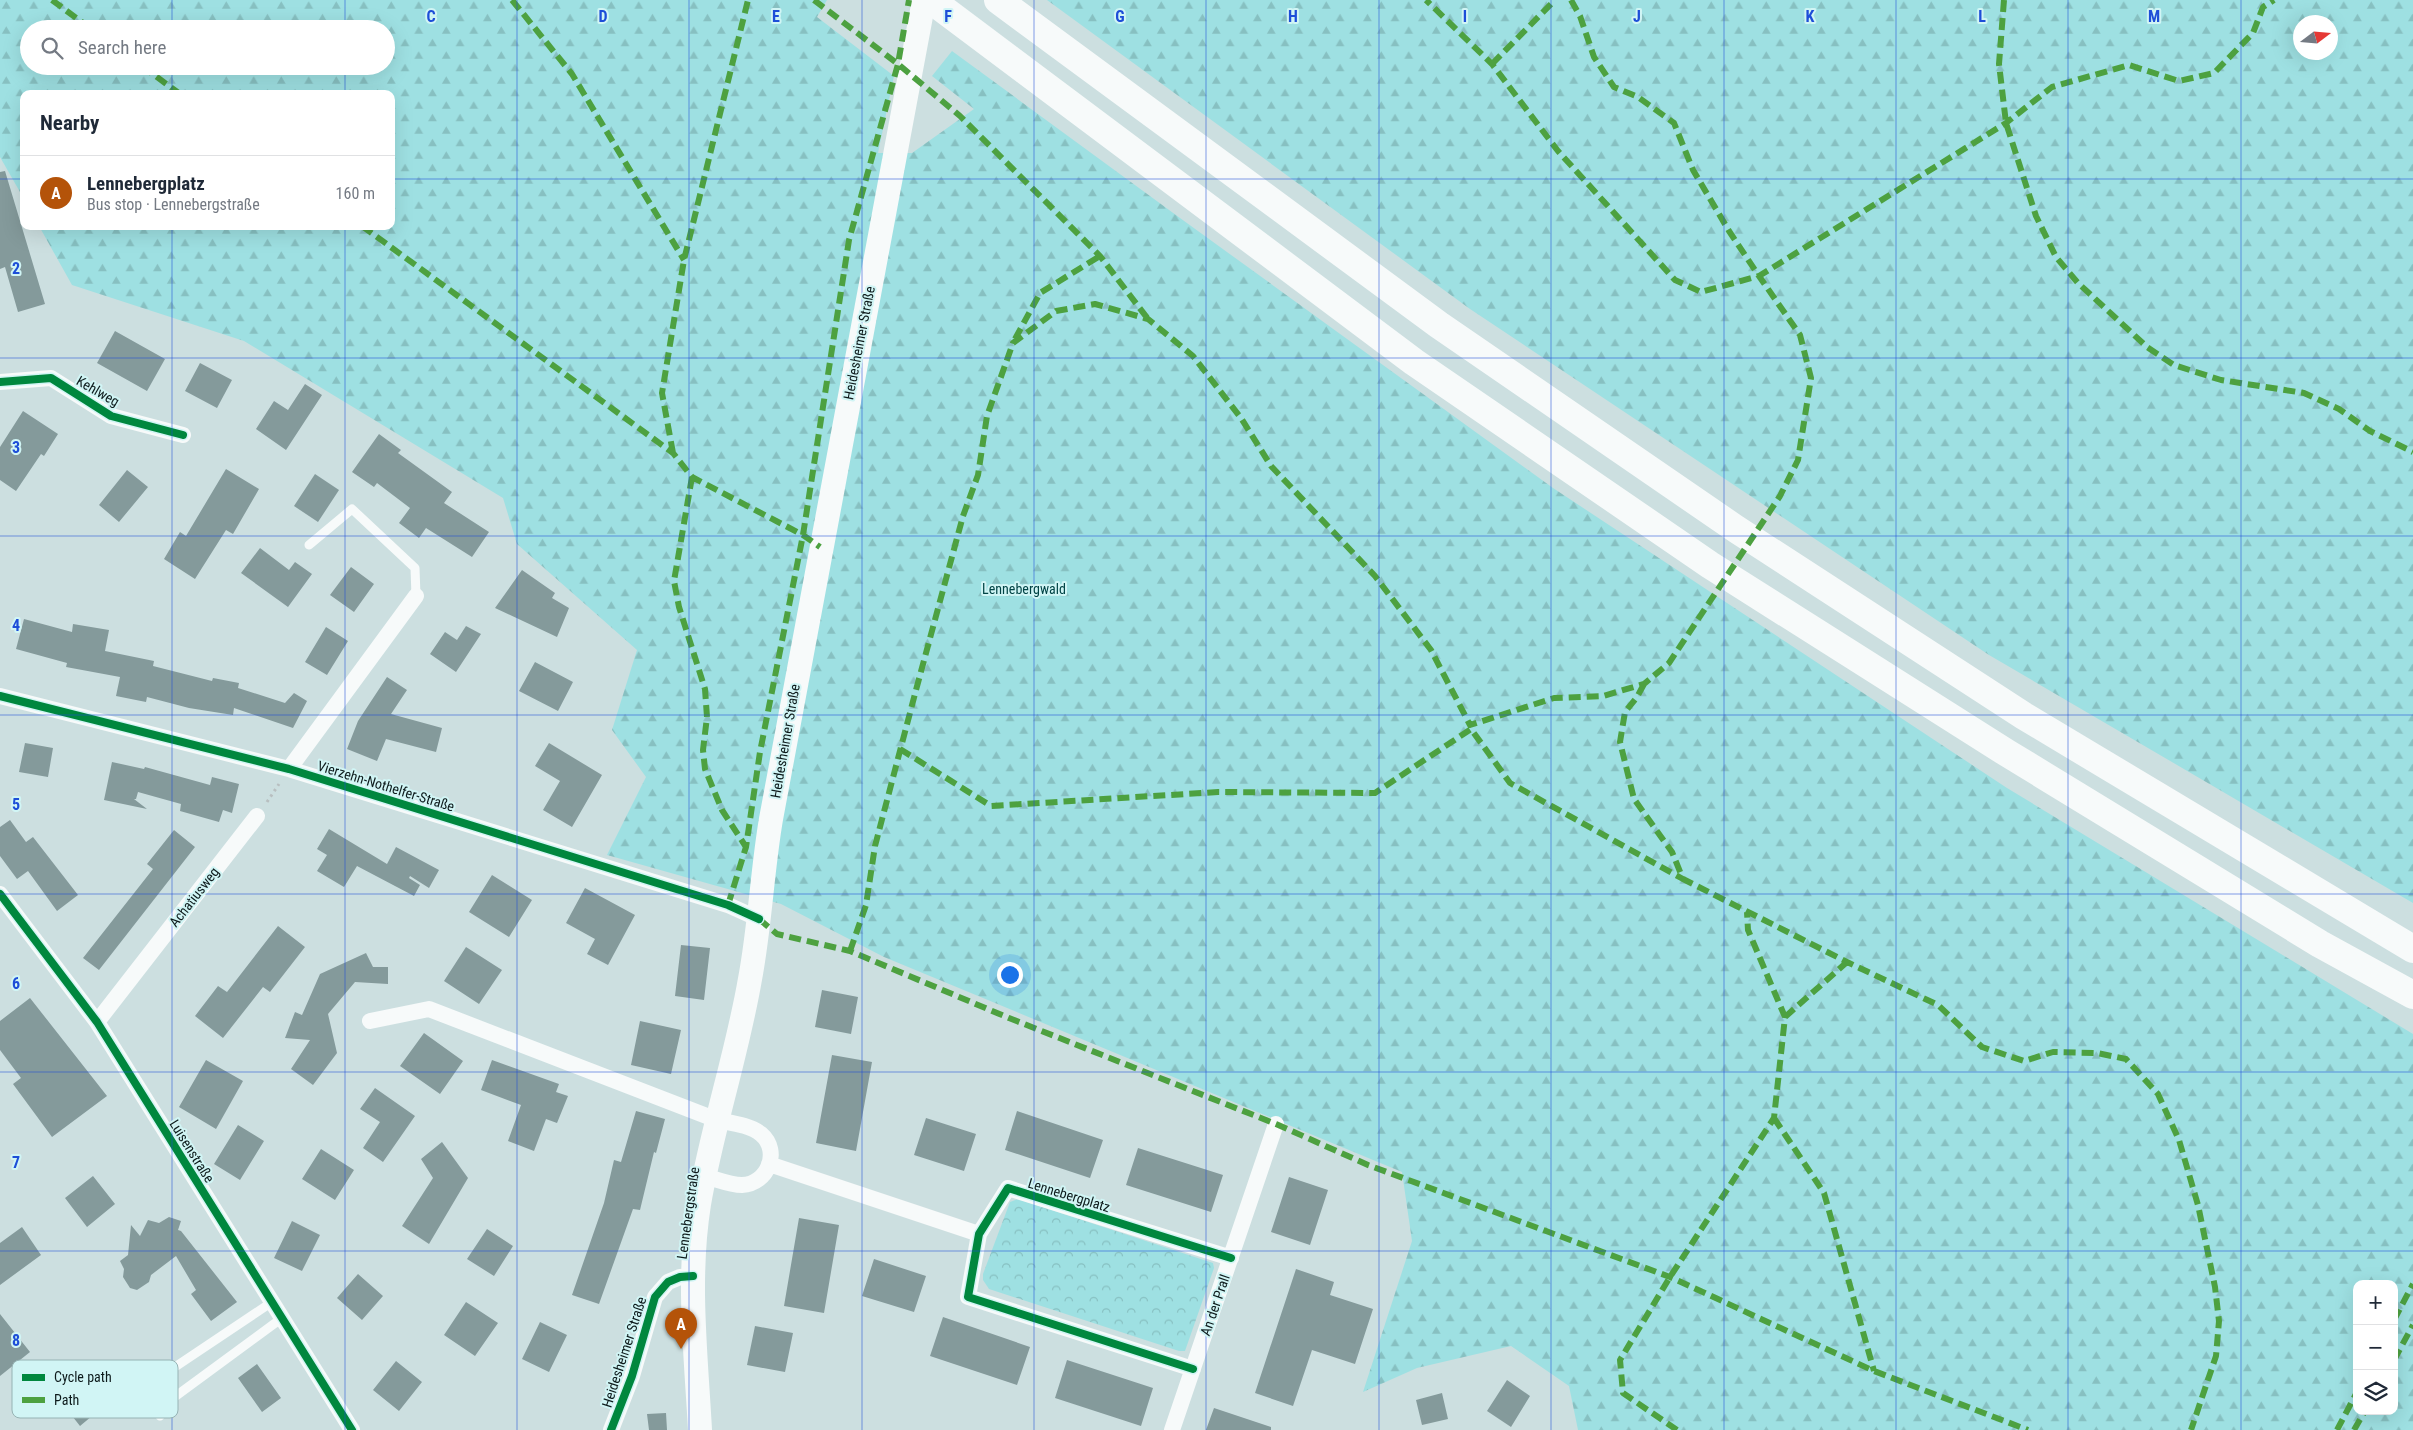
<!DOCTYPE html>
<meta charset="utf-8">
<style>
:root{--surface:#fff;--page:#f6f6f7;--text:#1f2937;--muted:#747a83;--line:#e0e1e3;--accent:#b45309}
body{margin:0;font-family:"Roboto Condensed",sans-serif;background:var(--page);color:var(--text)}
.controls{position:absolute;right:15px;bottom:15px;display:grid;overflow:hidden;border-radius:10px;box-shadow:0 5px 20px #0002}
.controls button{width:45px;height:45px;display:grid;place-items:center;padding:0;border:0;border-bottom:1px solid var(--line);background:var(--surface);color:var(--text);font:25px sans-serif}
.compass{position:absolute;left:2293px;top:15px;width:45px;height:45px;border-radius:50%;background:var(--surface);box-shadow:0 5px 20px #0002;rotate:74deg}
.you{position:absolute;left:1009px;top:974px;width:18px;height:18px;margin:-12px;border:4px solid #fff;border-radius:50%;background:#1a73e8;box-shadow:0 0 0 8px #1a73e833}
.badge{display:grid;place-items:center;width:32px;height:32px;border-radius:50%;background:var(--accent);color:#fff;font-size:16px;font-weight:700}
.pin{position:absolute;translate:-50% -41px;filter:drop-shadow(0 1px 2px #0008)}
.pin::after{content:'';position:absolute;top:26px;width:18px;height:15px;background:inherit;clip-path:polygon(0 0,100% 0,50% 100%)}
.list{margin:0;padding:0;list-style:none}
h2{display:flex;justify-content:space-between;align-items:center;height:65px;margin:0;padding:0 20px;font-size:21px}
h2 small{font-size:16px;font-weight:400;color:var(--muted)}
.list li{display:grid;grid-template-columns:32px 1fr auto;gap:15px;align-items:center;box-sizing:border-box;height:75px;padding:0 20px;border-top:1px solid var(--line)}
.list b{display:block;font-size:19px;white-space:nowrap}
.list p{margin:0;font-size:16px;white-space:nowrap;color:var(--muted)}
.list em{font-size:16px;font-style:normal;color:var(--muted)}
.icon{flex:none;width:28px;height:28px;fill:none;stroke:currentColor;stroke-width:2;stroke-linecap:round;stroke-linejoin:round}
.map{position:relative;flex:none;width:2413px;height:1430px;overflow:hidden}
.search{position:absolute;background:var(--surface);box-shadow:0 5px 20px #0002;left:20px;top:20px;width:375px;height:55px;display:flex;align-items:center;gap:12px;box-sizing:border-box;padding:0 18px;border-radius:28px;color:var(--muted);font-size:19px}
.panel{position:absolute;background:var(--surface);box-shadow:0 5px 20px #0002;left:20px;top:90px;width:375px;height:140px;border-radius:10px}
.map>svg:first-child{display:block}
.forest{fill:url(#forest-firs);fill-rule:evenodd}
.park{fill:url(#park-crowns)}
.building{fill:#849a9b}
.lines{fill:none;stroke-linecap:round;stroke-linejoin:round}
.path{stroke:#b8bfc0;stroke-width:3;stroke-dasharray:2.5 4;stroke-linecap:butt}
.lane{stroke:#f7fafa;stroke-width:9}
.street{stroke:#f7fafa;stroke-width:16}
.secondary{stroke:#f7fafa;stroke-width:24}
.highway{stroke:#f7fafa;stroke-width:28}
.quiet{stroke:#4da140;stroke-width:6;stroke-dasharray:12 6;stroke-linecap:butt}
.cycleway-casing{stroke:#d1f5f5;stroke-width:11}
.cycleway{stroke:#00873e;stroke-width:8}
.grid{fill:none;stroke:#1d4ed8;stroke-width:1;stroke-opacity:0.55}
.labels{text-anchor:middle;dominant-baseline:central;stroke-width:4;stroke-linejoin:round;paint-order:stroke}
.street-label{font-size:14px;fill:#0d1a1b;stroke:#d1f5f5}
.park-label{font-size:14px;fill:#014345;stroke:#d1f5f5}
.key{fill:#d1f5f5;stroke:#96b3b4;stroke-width:1}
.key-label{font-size:14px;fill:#0d1a1b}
.grid-label{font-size:16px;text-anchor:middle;font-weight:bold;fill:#1d4ed8;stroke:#d1f5f5;stroke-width:4;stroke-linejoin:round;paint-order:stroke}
</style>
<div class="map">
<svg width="2413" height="1430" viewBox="0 0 2413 1430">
<defs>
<pattern id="forest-firs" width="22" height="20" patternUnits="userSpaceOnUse" patternTransform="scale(1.25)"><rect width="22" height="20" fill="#9ee0e2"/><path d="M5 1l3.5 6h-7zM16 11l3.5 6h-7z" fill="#87c0c1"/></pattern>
<pattern id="park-crowns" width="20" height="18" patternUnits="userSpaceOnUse" patternTransform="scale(1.25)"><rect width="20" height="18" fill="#9ee0e2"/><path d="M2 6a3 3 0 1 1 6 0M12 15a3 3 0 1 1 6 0" fill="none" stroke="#87c0c1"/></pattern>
</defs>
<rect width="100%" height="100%" fill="#ccdfe0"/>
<path class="forest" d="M0,0H827L817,17L894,76L878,153H912L974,109L932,76L952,51L1180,218L1553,488L2007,788L2413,1034V1430H1578L1569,1386L1511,1346L1417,1368L1363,1392L1412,1241L1402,1172L884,957L781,904L607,855L646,777L612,730L637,650L517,544L503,498L244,341L72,285L39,226H391V94H24V199L0,157ZM29,29H386V66H29ZM2357,1284H2394V1411H2357Z
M1047,0H2413V903L1989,655L1470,309ZM2300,22H2330V52H2300Z"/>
<path class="park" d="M1018,1199L1213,1263L1214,1268L1185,1351H1179L989,1289L983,1280V1274L1010,1202Z"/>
<path class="building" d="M5,171L45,304L18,312L5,267L0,269V172Z
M115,331L165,359L147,391L97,363Z
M200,363L232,380L217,408L185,391Z
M305,384L322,395L286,450L256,429L274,401L288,410Z
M23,411L58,434L44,456L41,454L16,491L0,480V447Z
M379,434L401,450L398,453L452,492L444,503L489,532L472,557L426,528L419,538L399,523L410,508L377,483L374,487L352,472Z
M226,469L259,489L233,534L226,530L195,579L164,559L180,532L186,536Z
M127,470L148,487L119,522L99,505Z
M315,474L339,490L318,522L294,506Z
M260,548L289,570L295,562L312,574L288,607L241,573Z
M351,567L374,584L354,612L330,595Z
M522,570L555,593L552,598L569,608L557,637L495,608Z
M24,619L72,632L73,624L109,630L105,651L154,661L153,666L212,681L213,678L239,683L238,688L285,703L294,693L307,701L293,728L234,708L233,715L189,708L147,697L146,702L116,696L120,677L66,667L67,663L16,649Z
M466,626L481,634L456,672L430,654L445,632L457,640Z
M326,627L348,641L327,675L305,662Z
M535,662L573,682L558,711L519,691Z
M387,677L407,690L391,714L442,728L436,752L386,739L377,761L347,749L358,721Z
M25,743L53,748L48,777L19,772Z
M549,743L602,775L572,827L543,810L560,781L535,766Z
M112,762L144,769L145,767L210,785L212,777L239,784L232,813L223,810L219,822L180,811L181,804L138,792L136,799H134L147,809L104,800Z
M10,820L26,842L33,837L78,895L57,911L28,871L17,879L0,856V827Z
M329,829L387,864L396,847L439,870L429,888L410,876L409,878L420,885L414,896L357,866L344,887L317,871L327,855L317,849Z
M174,830L195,847L99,970L83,958L153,869L147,864Z
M492,875L532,900L509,937L469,912Z
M585,888L635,915L608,965L587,954L595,939L566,923Z
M278,926L305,947L270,992L263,987L223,1038L195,1016L218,986L227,992Z
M681,945L710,948L704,1000L675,996Z
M466,947L502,970L479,1004L444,981Z
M366,953L373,967H388V984L355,982L328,1014L337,1053L313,1085L291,1069L310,1040L285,1038L295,1012L302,1015L320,974Z
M822,990L858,997L851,1034L815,1027Z
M30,998L107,1096L52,1137L13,1084L21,1078L0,1050V1021Z
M640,1021L681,1030L671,1074L631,1065Z
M424,1033L463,1061L440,1094L400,1066Z
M832,1055L872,1062L856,1151L816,1143Z
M206,1060L243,1081L216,1129L179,1107Z
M492,1060L559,1084L556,1092L568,1096L557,1123L546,1119L534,1151L508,1141L521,1105L481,1090Z
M375,1088L415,1116L383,1162L363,1148L380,1122L360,1109Z
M636,1111L665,1119L656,1153L654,1152L640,1210L633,1209L599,1304L572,1295L604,1203L614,1160L621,1162Z
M1017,1111L1103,1140L1090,1178L1005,1150Z
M926,1118L976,1134L964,1171L914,1155Z
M238,1125L264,1141L240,1180L214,1164Z
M442,1142L468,1178L429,1244L402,1226L433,1178L421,1159Z
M1138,1148L1223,1175L1211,1212L1126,1185Z
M321,1149L354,1170L335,1200L302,1179Z
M93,1176L115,1204L87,1227L65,1198Z
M1289,1177L1328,1190L1310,1245L1271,1232Z
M169,1217L181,1221L178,1230L181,1231L237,1302L211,1321L191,1294L196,1290L176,1256L151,1275L149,1282L137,1290L130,1288L123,1277L124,1269L120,1261L128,1255L131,1225L140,1236L148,1220L159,1223Z
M799,1218L839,1225L824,1313L784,1306Z
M292,1221L320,1235L302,1271L274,1258Z
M22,1227L41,1255L0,1285V1243Z
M487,1229L513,1246L494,1276L467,1259Z
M874,1259L926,1276L914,1312L862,1296Z
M1296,1269L1334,1282L1330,1295L1373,1309L1355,1364L1312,1350L1293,1406L1255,1393Z
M358,1274L383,1296L362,1320L337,1298Z
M466,1302L498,1323L475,1356L444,1335Z
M0,1314L30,1352L0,1376Z
M943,1317L1030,1347L1017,1385L930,1356Z
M540,1322L567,1335L549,1372L522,1359Z
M755,1326L793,1333L785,1372L747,1365Z
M1067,1360L1153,1388L1141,1426L1055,1398Z
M396,1361L422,1382L399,1411L373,1390Z
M257,1364L281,1398L262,1412L238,1378Z
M72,1379L98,1411L80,1426L54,1393Z
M1507,1380L1530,1396L1511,1427L1487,1411Z
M1442,1393L1448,1419L1422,1425L1416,1400Z
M1214,1408L1271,1427V1430H1206Z
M666,1413L667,1430H649L647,1414Z"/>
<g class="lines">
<path class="path" d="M1470,725L1471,729
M267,802L279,784"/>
<path class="lane" d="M309,545L352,509L415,568L416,596
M109,1384L163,1375L272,1302
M160,1416L165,1404L282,1318"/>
<path class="street" d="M0,382L51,378L111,416L183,435
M0,696L289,769L728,905L759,919
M289,769L416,596
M0,894L97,1022L352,1430
M370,1021L429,1009L717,1120C731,1123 750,1125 761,1134C781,1151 768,1184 742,1185C730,1185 716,1179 704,1176
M97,1022L257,816
M769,1164L979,1234
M1193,1369L968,1297L979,1234L1008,1188L1231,1258
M611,1430L632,1376L655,1297L668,1282L680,1277L693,1276
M1172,1430L1276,1124"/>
<path class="secondary" d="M700,1430C696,1355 687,1279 699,1204C712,1128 737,1055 750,979C760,926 762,872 771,819L924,0"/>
<path class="highway" d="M931,0L1414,362L1710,565L2007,753L2320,944L2413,995
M998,0L1439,325L1736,529L2024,716L2413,949"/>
<path class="quiet" d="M52,0L91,29
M512,0L572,74L684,260
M814,0L898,64L960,116L1100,256L1148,319
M1571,0L1580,16L1594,57L1614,87L1638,97L1674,123L1693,170L1729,231L1759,276L2006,123L2052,87L2129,65L2179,81L2214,73L2253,33L2263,7L2274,0
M2004,0L1999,64L2006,123L2036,216L2056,257L2078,283L2147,347L2174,365L2221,380L2304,393L2339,409L2370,431L2413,452
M1492,64L1555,0
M142,66L180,94
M362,226L673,453L692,477L803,535L820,547
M1015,339L1040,293L1100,256
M673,453L662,393L684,260L748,0
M692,477L674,581L679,607L705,689L707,717L703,750L705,769L722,810L746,847
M1644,684L1637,697L1625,712L1620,742L1634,799L1672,852L1683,879L1847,962L1938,1005L1982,1047L2024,1061L2053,1052L2097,1053L2126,1059L2158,1094L2179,1140L2198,1205L2215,1287L2219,1321L2216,1356L2191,1430
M900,749L991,806L1218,792L1375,793L1471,729L1510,783L1683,879
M728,905L746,847L760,752L803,535L849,240L898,64L909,0
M759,919L777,934L850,951L1009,1018L1276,1124L1368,1165L1670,1277L1874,1371L2028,1430
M850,951L866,905L875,846L916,690L963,516L978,475L987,416L1013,343L1056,311L1095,304L1148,319L1193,356L1241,418L1271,466L1375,576L1431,650L1470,725L1554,698L1603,696L1644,684L1669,663L1780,496L1798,460L1811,378L1800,335L1759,276L1701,292L1675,280L1558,151L1492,64L1426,0
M1785,1017L1847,962
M1774,1118L1824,1193L1874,1371
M2394,1320L2413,1284
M2394,1360L2413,1325
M1677,1430L1623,1393L1620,1360L1670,1277L1774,1118L1785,1017L1748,930L1747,912
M2337,1430L2357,1392
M2354,1430L2365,1411"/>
<g class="cycleway-casing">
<path id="cycleway" d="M0,382L51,378L111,416L183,435
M0,696L289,769L728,905L759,919
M0,894L97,1022L352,1430
M1193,1369L968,1297L979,1234L1008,1188L1231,1258
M611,1430L632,1376L655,1297L668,1282L680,1277L693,1276"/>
</g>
<use href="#cycleway" class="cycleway"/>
</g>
<path class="grid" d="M172,0V29M345,0V29M517,0V1430M689,0V1430M862,0V1430M1034,0V1430M1206,0V1430M1379,0V1430M1551,0V1430M1724,0V1430M1896,0V1430M2068,0V1430M2241,0V1430M172,66V94M345,66V94M0,179H24M391,179H2413M172,226V1430M345,226V1430M0,358H2413M0,536H2413M0,715H2413M0,894H2413M0,1072H2413M0,1251H2413"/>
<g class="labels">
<g class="street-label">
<text transform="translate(859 343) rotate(-79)">Heidesheimer Straße</text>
<text transform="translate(98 391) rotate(30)">Kehlweg</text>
<text transform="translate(785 741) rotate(-80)">Heidesheimer Straße</text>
<text transform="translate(386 786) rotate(17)">Vierzehn-Nothelfer-Straße</text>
<text transform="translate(194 897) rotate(-52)">Achatiusweg</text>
<text transform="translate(192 1151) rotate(58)">Luisenstraße</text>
<text transform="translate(1069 1195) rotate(17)">Lennebergplatz</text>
<text transform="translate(688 1213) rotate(-82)">Lennebergstraße</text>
<text transform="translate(1215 1305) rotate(-71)">An der Prall</text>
<text transform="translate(624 1352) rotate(-72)">Heidesheimer Straße</text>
</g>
<g class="park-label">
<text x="1024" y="589">Lennebergwald</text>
</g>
</g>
<rect x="12" y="1360" width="166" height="58" rx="8" class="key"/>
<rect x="22" y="1374" width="23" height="7" fill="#00873e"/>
<rect x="22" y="1397" width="23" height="6" fill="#4da140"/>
<g class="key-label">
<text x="54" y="1382">Cycle path</text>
<text x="54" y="1405">Path</text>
</g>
<g class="grid-label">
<text x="431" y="22">C</text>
<text x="603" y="22">D</text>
<text x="776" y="22">E</text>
<text x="948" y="22">F</text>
<text x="1120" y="22">G</text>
<text x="1293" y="22">H</text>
<text x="1465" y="22">I</text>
<text x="1637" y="22">J</text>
<text x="1810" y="22">K</text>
<text x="1982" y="22">L</text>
<text x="2154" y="22">M</text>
<text x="16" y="274">2</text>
<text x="16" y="453">3</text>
<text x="16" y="631">4</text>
<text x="16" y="810">5</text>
<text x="16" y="989">6</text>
<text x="16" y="1168">7</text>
<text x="16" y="1346">8</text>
</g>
</svg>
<div class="controls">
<button>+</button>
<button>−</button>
<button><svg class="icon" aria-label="layers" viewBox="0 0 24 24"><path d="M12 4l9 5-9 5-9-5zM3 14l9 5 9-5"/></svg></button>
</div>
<svg class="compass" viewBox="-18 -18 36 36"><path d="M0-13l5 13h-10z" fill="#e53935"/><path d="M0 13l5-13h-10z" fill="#747a83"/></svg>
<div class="you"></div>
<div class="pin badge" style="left:681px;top:1349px">A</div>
<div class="search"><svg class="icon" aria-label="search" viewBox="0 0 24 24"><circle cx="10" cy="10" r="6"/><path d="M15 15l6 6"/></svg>Search here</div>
<section class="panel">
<h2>Nearby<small></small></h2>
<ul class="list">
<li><span class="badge">A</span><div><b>Lennebergplatz</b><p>Bus stop · Lennebergstraße</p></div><em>160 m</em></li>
</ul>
</section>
</div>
